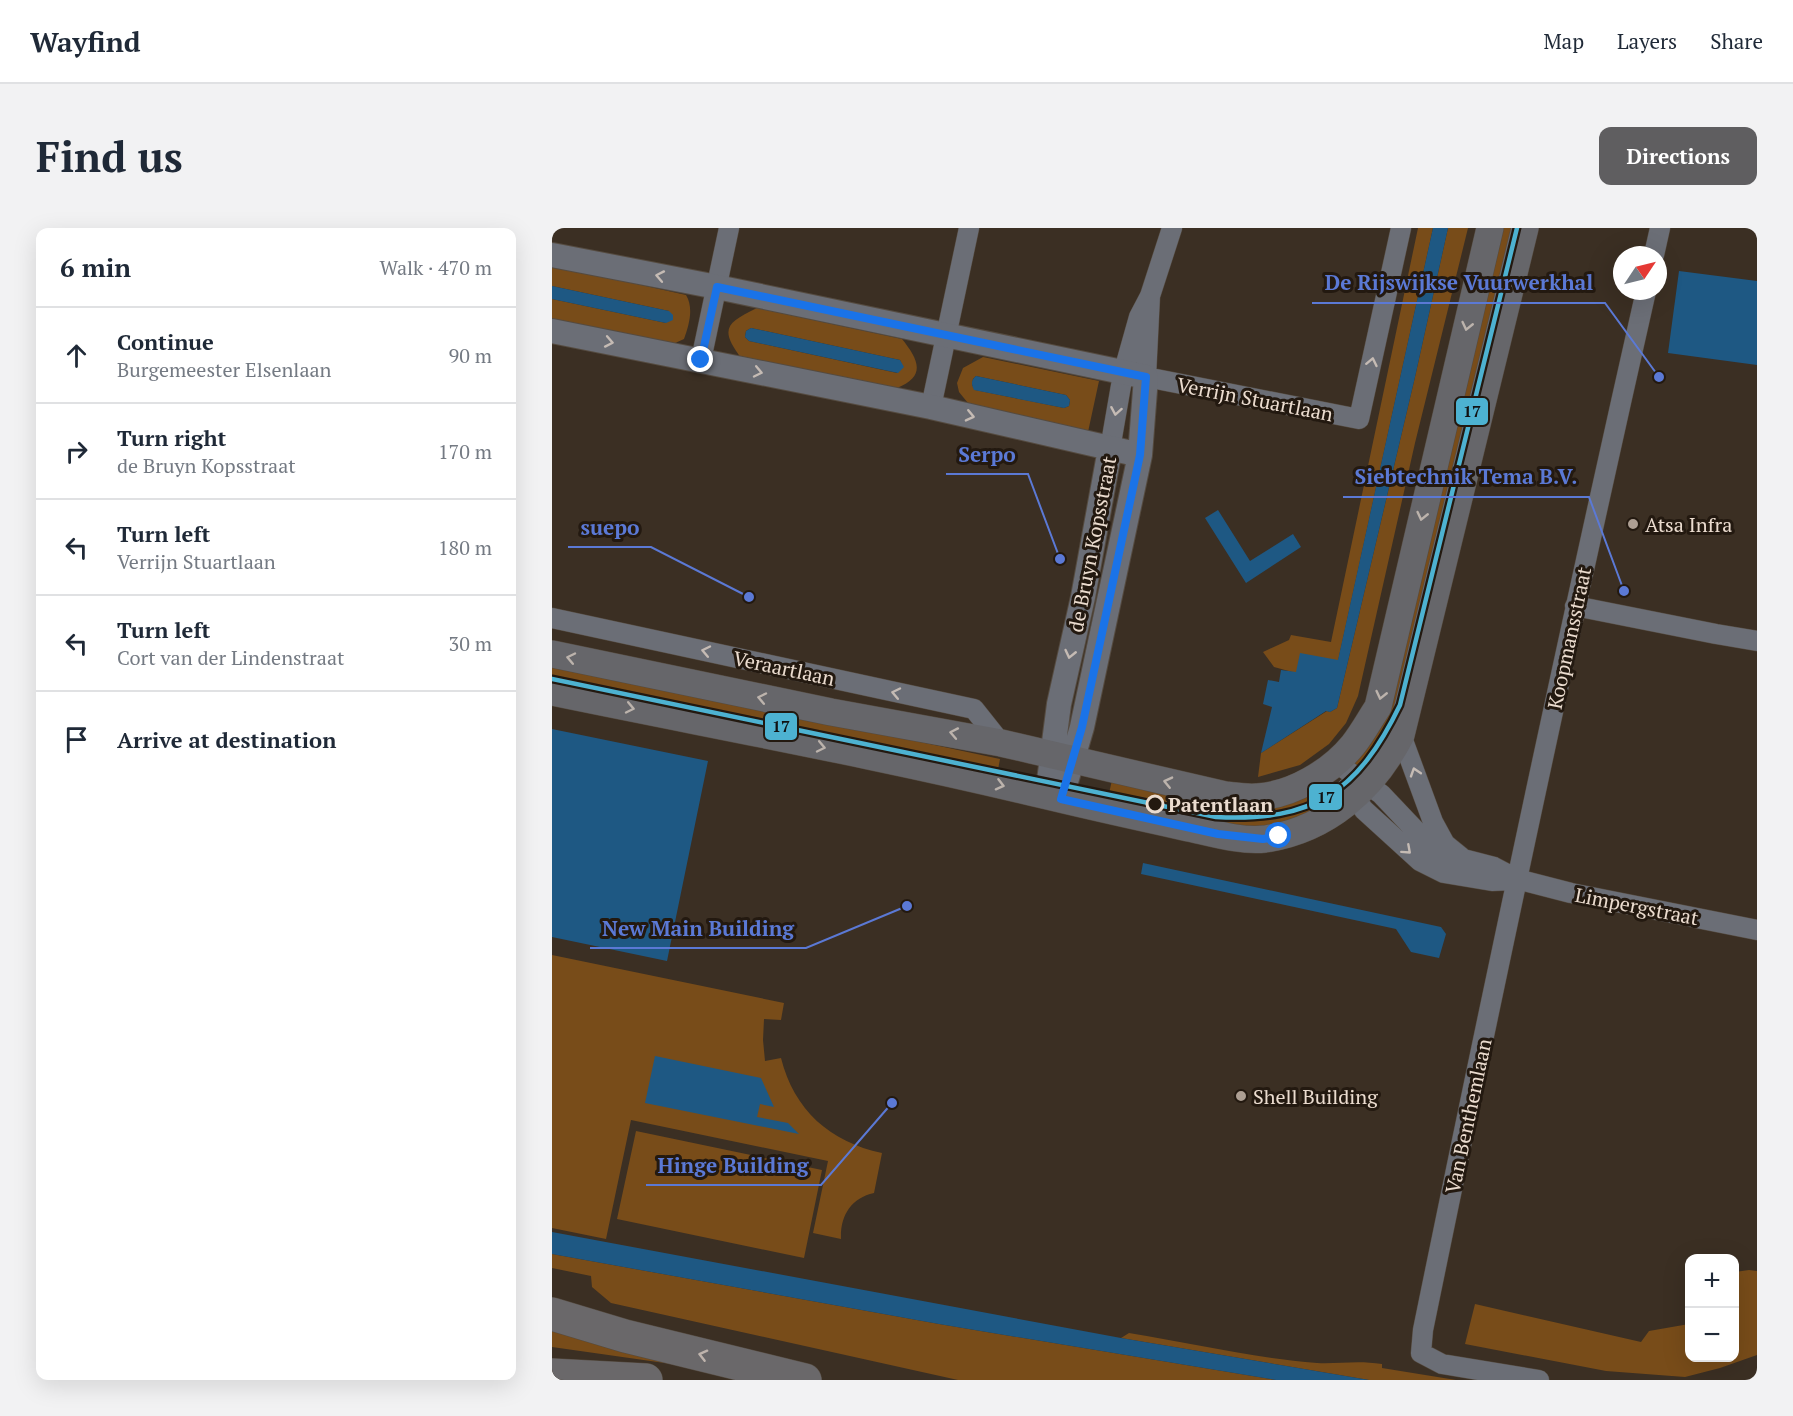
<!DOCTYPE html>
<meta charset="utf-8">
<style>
:root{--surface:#fff;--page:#f2f2f3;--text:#1f2937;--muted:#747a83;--line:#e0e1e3;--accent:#5f5e60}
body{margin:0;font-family:"PT Serif",serif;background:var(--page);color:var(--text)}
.controls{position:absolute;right:18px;bottom:18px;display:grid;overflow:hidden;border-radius:12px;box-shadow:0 6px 24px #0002}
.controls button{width:54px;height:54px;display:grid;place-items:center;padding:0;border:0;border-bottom:2px solid var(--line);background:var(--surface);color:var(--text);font:30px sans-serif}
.compass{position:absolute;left:1061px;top:18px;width:54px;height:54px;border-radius:50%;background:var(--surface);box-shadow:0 6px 24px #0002;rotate:55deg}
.stop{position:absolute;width:18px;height:18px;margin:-14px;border:4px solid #1a73e8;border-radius:50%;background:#fff}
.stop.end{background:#1a73e8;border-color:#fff;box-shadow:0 2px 6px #0008}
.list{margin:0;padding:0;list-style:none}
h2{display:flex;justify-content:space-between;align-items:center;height:78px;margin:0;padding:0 24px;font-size:26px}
h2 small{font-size:20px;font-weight:400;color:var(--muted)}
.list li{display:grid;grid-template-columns:39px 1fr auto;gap:18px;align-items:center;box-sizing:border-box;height:96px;padding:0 24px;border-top:2px solid var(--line)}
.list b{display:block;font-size:22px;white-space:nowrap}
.list p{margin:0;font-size:20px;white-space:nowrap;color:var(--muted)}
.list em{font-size:20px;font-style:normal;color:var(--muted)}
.icon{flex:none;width:33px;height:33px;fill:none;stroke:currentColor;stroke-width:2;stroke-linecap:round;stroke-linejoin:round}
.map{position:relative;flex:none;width:1205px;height:1152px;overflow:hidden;border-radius:12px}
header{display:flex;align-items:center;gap:36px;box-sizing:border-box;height:84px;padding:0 30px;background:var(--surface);border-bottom:2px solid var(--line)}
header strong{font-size:28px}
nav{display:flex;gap:33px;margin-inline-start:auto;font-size:21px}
.intro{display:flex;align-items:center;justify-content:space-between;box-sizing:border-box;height:144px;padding:0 36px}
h1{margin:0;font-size:42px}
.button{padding:15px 27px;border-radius:12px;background:var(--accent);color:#fff;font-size:21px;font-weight:700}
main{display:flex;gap:36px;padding:0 36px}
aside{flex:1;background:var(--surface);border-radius:12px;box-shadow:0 6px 24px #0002}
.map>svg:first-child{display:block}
.green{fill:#784c19;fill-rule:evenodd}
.water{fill:#1e5883}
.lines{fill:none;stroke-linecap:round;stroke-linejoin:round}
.minor-casing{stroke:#554b40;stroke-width:21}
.tertiary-casing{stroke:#554b40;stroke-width:26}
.secondary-casing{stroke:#554b40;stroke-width:28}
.motorway-casing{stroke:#554b40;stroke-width:34}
.minor{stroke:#6b6e76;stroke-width:20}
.tertiary{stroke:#6b6e76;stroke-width:24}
.secondary{stroke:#66666a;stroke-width:27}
.motorway{stroke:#6a686a;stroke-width:33}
.tram-1-casing{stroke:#231910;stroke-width:9}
.tram-1{stroke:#4db2d1;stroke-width:4.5}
.oneway{stroke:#c5bbb4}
.oneway2{stroke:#bcb3ac}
.oneway3{stroke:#beb3ac}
.route{stroke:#1a73e8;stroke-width:8}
.poi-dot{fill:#ad9f93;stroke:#231910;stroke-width:2}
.stop-dot{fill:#231910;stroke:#ebdccf;stroke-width:3}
.labels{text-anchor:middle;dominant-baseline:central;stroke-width:6;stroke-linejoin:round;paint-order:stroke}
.street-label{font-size:20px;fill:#ebdccf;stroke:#231910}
.poi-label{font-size:20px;fill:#ebdccf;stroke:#231910;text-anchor:start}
.stop-label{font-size:20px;font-weight:bold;fill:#ebdccf;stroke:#231910;text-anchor:start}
.leader{fill:none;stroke:#5b79d5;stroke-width:2}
.callout-dot{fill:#5b79d5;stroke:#231910;stroke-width:2}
.callout-label{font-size:21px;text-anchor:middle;font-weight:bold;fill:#5b79d5;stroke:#231910;stroke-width:6;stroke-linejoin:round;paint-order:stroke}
.line-badge{stroke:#231910;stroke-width:2}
.pale-badge-label{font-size:16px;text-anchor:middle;font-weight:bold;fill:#111}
</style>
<header>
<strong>Wayfind</strong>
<nav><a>Map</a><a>Layers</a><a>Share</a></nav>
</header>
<div class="intro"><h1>Find us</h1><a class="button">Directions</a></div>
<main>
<aside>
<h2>6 min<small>Walk · 470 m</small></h2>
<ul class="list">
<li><svg class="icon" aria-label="ahead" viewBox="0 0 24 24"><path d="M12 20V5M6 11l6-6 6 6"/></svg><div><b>Continue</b><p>Burgemeester Elsenlaan</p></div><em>90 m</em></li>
<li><svg class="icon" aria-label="right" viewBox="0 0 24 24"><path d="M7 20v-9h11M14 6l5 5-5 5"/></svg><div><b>Turn right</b><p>de Bruyn Kopsstraat</p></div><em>170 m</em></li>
<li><svg class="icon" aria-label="left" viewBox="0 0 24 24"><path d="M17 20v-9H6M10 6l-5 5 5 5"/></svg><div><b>Turn left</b><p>Verrijn Stuartlaan</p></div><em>180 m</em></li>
<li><svg class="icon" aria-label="left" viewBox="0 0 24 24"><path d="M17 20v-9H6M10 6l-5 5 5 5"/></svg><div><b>Turn left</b><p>Cort van der Lindenstraat</p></div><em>30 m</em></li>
<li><svg class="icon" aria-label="arrive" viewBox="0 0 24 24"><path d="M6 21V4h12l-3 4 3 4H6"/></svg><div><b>Arrive at destination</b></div></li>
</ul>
</aside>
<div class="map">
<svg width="1205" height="1152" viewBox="0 0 1205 1152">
<rect width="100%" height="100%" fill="#3b2f23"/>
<path class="green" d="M866,0H881L786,433L744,445L722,439L711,424L737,412L739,407L779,414Z
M896,0H916L863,215L806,468L794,495L777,516L748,537L706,549L709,525L775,483L778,484L785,480L863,149Z
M943,0H968L853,476L815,545L803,538L802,529Z
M0,37L134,67C142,80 137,97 132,111L121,116L0,93V71L114,95L117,83L0,58Z
M205,80L350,111C366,131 375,148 345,160L190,131C167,101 174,95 205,80ZM199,100L348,132L351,139L345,145L197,113L193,109L194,103Z
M431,129L547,153L536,204L420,180L407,164L405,155L411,140ZM424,148L514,167L518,172L517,178L512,180L423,162L420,157L421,151Z
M0,435L448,531L445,547L0,453Z
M560,552L656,571L777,555L782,557L788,568L786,573L725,597L694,599L556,570Z
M0,727L232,775L229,792L212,791L211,812L213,833L229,830C242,882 278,914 330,925L322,965C299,970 288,988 289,1011L261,1005L276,933L79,892L54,1011L0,1000Z
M84,903L270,942L252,1030L65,991Z
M0,1026L387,1096L724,1152H406L59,1075L40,1059L39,1048L0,1040Z
M1197,1042L1205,1043V1127L1168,1140L1133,1149L1054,1143L913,1116L923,1076L1089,1114L1097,1103L1137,1096L1138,1130H1182L1183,1044Z
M0,1098L204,1148L0,1119Z
M577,1105C639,1115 702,1130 765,1135C788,1136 805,1132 830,1136V1140L904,1152H817L569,1110Z"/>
<path class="water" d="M881,0H896L863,149L785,480L778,484L774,483L709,525L720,479L711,476L716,452L727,454L729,442L744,444L748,425L786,432Z
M1127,43L1205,53V137L1116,125Z
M0,58L117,83L121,87V92L114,95L0,71Z
M199,100L348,132L352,139L346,145L197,113L193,109L194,103Z
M424,148L514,167L518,172L517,178L512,180L422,162C419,156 419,152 424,148Z
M666,282L698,333L741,306L749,319L694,355L653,290Z
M0,501L156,533L115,733L0,709Z
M591,635L889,699L894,706L887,730L859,724L844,701L589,646Z
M103,828L209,850L222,879L208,876L205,889L236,895L247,906L93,875Z
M0,1004L569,1110L817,1152H724L387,1096L0,1026Z"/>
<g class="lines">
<g class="minor-casing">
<path id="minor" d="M1102,27L1108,0
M598,68L594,149L807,191L849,0
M149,132L177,0
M379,179L417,0
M558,221L571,146L587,89L598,68L620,0
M1023,378L1164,406L1205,413
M0,390L422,481L449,515
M849,507L881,594L893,616L909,629
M783,534L829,566L884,624L942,639L965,651L1019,665L1205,702
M795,560L812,582L868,633L892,645L940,653L962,652
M987,1152L890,1136L869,1125L871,1102C942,755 1016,408 1094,63"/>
</g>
<g class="tertiary-casing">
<path id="tertiary" d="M0,27L165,59L594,149L588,227L530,499L509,571
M0,103L379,179L588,227
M495,568L507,476L531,369L558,221"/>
</g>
<g class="secondary-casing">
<path id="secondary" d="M0,426L279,484L449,515L673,567C683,568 695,570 705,569C740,567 779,544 801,517C810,506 818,491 826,479L938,0
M0,464C165,498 331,528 495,568C541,579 586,589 632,599C657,604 688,614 713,611C775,602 821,561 849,507L973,0"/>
</g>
<g class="motorway-casing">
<path id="motorway" d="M0,1086L73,1108L253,1152
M0,1147L94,1152"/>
</g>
<use href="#minor" class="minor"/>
<use href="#tertiary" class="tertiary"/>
<use href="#secondary" class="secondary"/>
<use href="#motorway" class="motorway"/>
<g class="tram-1-casing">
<path id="tram-1" d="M0,451L664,589C761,594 806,564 848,477L965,0"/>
</g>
<use href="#tram-1" class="tram-1"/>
</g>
<defs><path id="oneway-chevron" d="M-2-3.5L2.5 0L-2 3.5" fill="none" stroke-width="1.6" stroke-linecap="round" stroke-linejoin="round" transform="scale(1.5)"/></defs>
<g class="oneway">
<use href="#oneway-chevron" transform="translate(108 48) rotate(-169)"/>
<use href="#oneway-chevron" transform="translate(57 114) rotate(11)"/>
<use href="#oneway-chevron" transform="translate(820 134) rotate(-78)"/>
<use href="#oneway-chevron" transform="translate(206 144) rotate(12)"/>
<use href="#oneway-chevron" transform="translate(564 183) rotate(100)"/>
<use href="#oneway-chevron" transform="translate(418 188) rotate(13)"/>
<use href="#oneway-chevron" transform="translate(154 423) rotate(-168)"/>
<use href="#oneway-chevron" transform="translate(518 426) rotate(103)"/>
<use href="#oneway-chevron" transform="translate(344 465) rotate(-168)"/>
<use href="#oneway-chevron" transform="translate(863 544) rotate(-108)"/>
<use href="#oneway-chevron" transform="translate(855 622) rotate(42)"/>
</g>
<g class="oneway2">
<use href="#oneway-chevron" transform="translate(915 98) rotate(103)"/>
<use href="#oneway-chevron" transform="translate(870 288) rotate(103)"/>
<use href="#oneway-chevron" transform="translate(19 430) rotate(-168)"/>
<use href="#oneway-chevron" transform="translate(829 467) rotate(103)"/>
<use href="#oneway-chevron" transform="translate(210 470) rotate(-168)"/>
<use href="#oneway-chevron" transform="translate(78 480) rotate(12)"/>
<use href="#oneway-chevron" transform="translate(402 505) rotate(-169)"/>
<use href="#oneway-chevron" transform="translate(269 519) rotate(12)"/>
<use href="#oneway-chevron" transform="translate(616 554) rotate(-167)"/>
<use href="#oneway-chevron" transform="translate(448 557) rotate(14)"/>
</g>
<use class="oneway3" href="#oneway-chevron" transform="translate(151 1127) rotate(-166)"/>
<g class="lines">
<path class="route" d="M149,132L165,59L594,149L588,227L530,499L509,571L666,606L711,611L727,608"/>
</g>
<g class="poi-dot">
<circle cx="1081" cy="296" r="6"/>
<circle cx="689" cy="868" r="6"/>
</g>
<circle class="stop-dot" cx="603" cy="576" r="8"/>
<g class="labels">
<g class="street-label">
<text transform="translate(703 171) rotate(11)">Verrijn Stuartlaan</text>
<text transform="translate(540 316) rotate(-79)">de Bruyn Kopsstraat</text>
<text transform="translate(1017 410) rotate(-78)">Koopmansstraat</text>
<text transform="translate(232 440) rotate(12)">Veraartlaan</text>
<text transform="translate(1085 678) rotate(11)">Limpergstraat</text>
<text transform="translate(916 888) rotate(-78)">Van Benthemlaan</text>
</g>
<g class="poi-label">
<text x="1093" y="296">Atsa Infra</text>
<text x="701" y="868">Shell Building</text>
</g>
<g class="stop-label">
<text x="616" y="576">Patentlaan</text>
</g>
</g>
<path class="leader" d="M1107 149L1053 75H760M508 331L476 246H394M1072 363L1037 269H791M197 369L99 319H16M355 678L254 720H38M340 875L269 957H94"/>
<g class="callout-dot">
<circle cx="1107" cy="149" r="6"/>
<circle cx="508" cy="331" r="6"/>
<circle cx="1072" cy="363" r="6"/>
<circle cx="197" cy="369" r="6"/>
<circle cx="355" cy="678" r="6"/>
<circle cx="340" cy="875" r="6"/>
</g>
<g class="callout-label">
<text x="907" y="62">De Rijswijkse Vuurwerkhal</text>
<text x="435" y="234">Serpo</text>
<text x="914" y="256">Siebtechnik Tema B.V.</text>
<text x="58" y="307">suepo</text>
<text x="146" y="708">New Main Building</text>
<text x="181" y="945">Hinge Building</text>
</g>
<g class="line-badge">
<rect x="903" y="169" width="34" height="29" rx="6" fill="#4db2d1"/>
<rect x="212" y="484" width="34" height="29" rx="6" fill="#4db2d1"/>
<rect x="756" y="555" width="35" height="28" rx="6" fill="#4db2d1"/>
</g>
<g class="pale-badge-label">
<text x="920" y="189">17</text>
<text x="229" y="504">17</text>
<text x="774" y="575">17</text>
</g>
</svg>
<div class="controls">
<button>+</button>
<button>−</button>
</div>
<svg class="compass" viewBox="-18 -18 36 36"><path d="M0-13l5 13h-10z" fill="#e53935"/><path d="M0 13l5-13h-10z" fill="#747a83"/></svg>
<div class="stop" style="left:727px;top:608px"></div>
<div class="stop end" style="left:149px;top:132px"></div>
</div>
</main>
